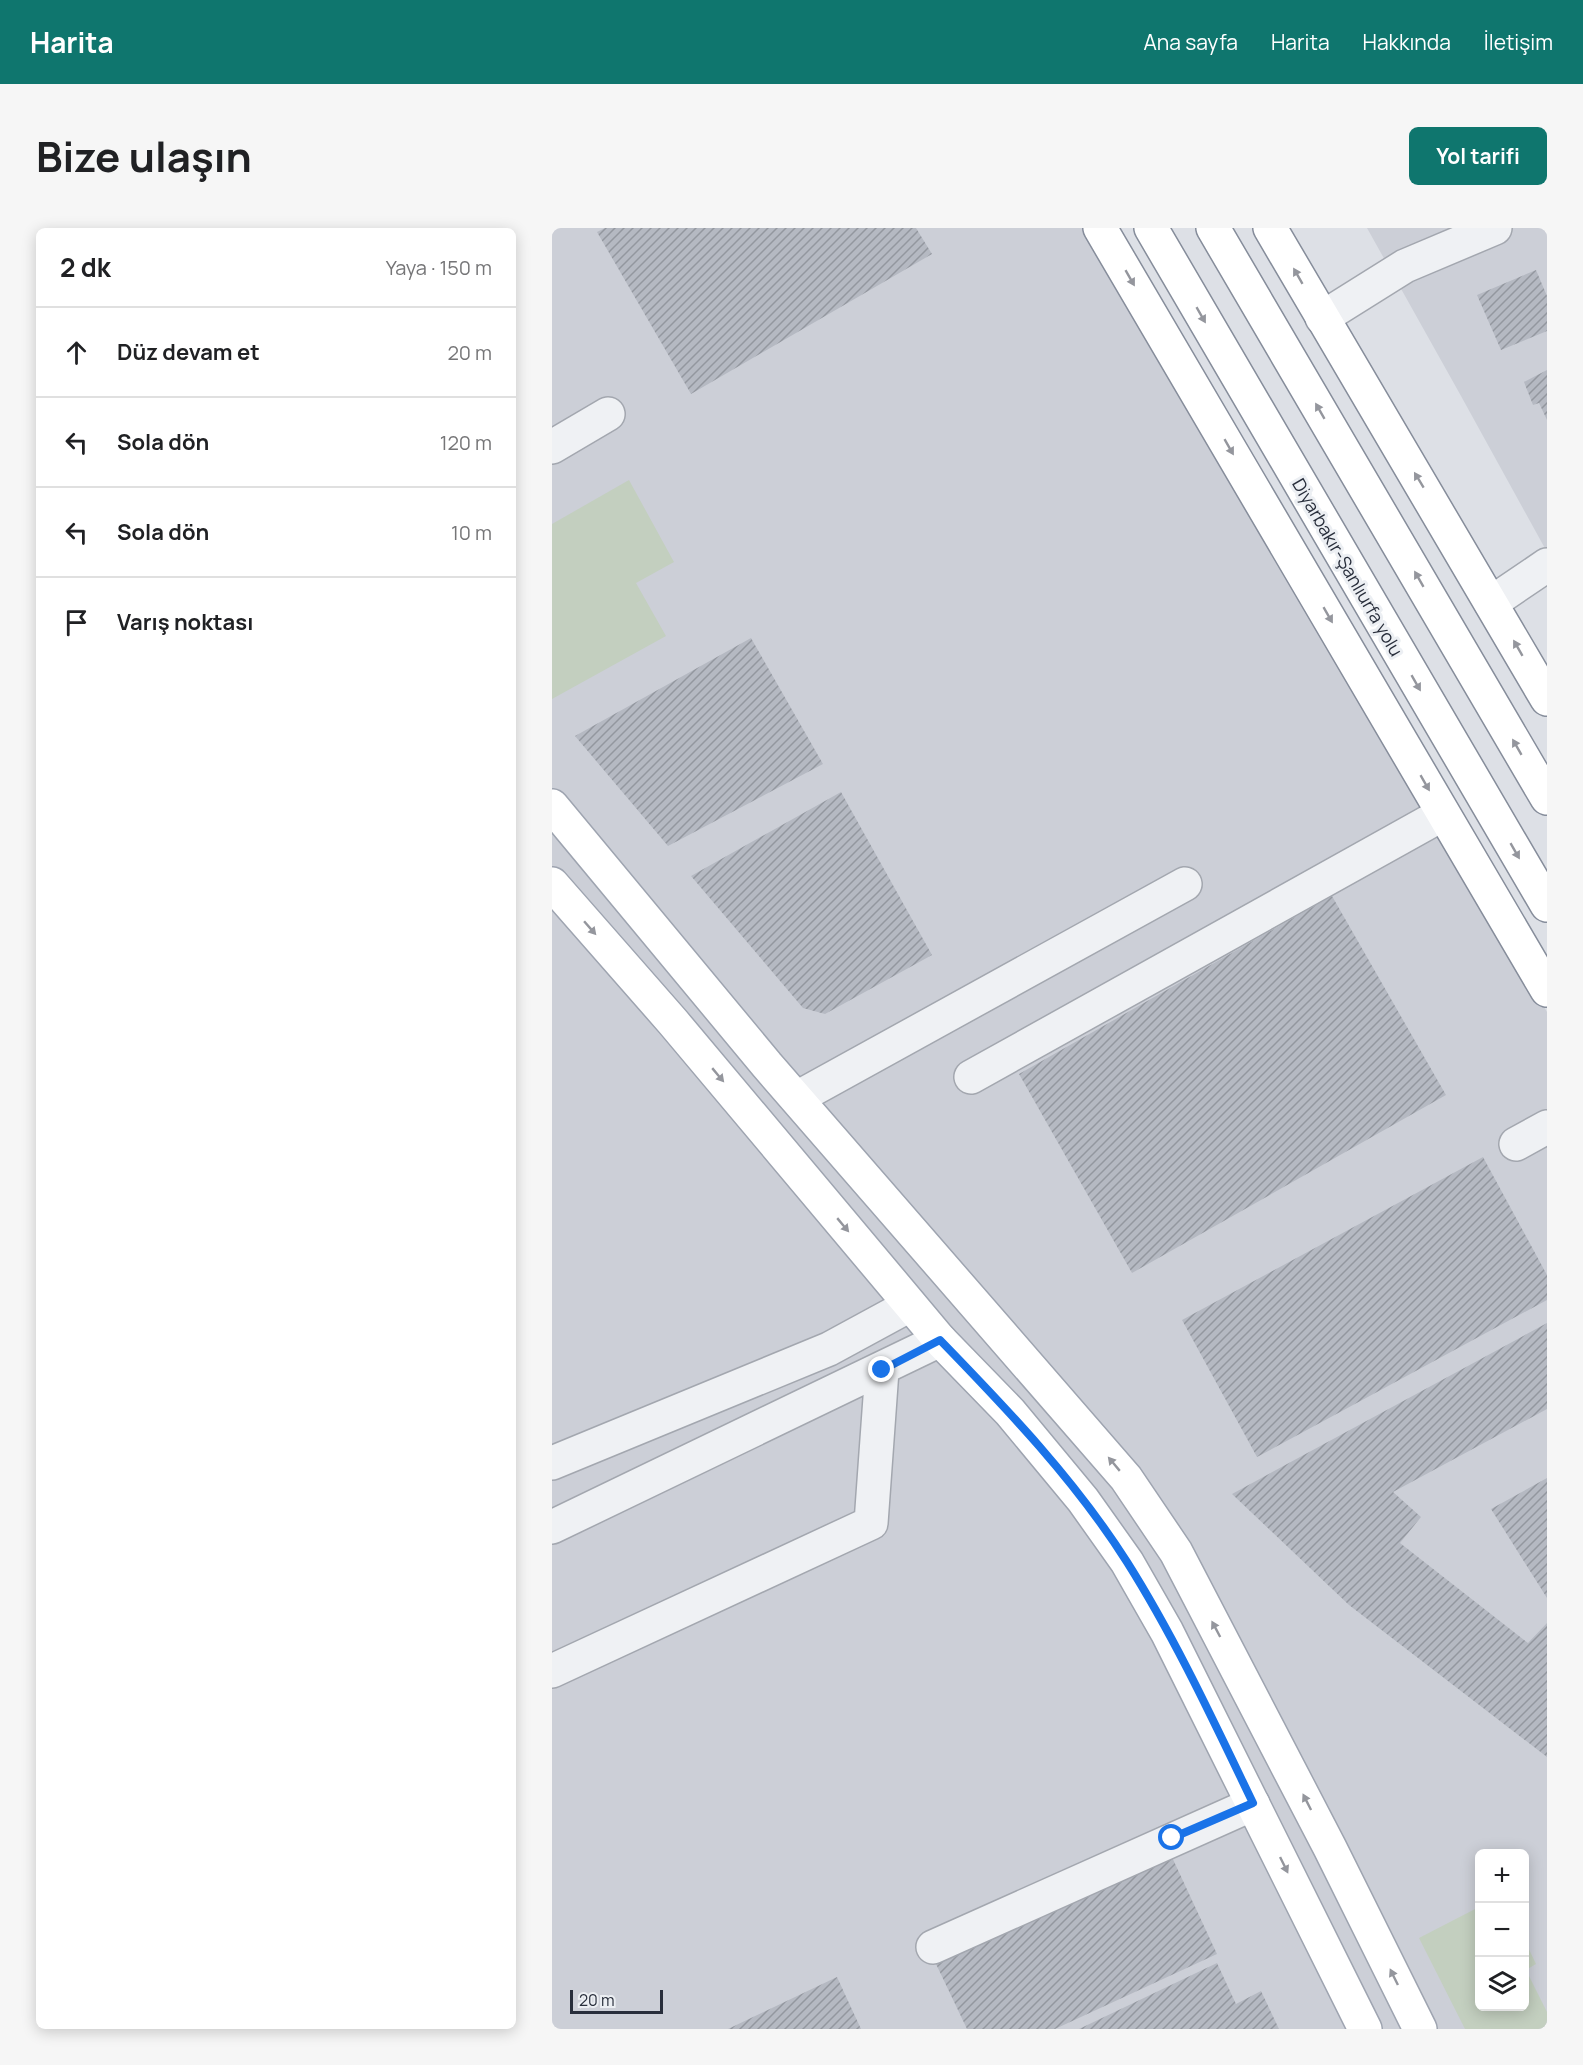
<!DOCTYPE html>
<html lang="tr">
<meta charset="utf-8">
<style>
:root{--surface:#fff;--page:#f6f6f6;--text:#202124;--muted:#757577;--line:#e0e0e0;--accent:#0f766e}
body{margin:0;font-family:Manrope,sans-serif;background:var(--page);color:var(--text)}
.controls{position:absolute;right:18px;bottom:18px;display:grid;overflow:hidden;border-radius:9px;box-shadow:0 3px 15px #0003}
.controls button{width:54px;height:54px;display:grid;place-items:center;padding:0;border:0;border-bottom:2px solid var(--line);background:var(--surface);color:var(--text);font:30px sans-serif}
.scale{position:absolute;left:18px;bottom:15px;width:93px;box-sizing:border-box;padding-left:6px;border:3px solid #282e3b;border-top:0;font-size:16px;line-height:21px;white-space:nowrap;color:#282e3b;-webkit-text-stroke:4px #eceff3;paint-order:stroke}
.stop{position:absolute;width:18px;height:18px;margin:-14px;border:4px solid #1a73e8;border-radius:50%;background:#fff}
.stop.end{background:#1a73e8;border-color:#fff;box-shadow:0 2px 6px #0008}
.list{margin:0;padding:0;list-style:none}
h2{display:flex;justify-content:space-between;align-items:center;height:78px;margin:0;padding:0 24px;font-size:26px}
h2 small{font-size:20px;font-weight:400;color:var(--muted)}
.list li{display:grid;grid-template-columns:39px 1fr auto;gap:18px;align-items:center;box-sizing:border-box;height:90px;padding:0 24px;border-top:2px solid var(--line)}
.list b{display:block;font-size:22px;white-space:nowrap}
.list em{font-size:20px;font-style:normal;color:var(--muted)}
.icon{flex:none;width:33px;height:33px;fill:none;stroke:currentColor;stroke-width:2;stroke-linecap:round;stroke-linejoin:round}
.map{position:relative;flex:none;width:995px;height:1801px;overflow:hidden;border-radius:9px}
header{display:flex;align-items:center;gap:36px;box-sizing:border-box;height:84px;padding:0 30px;background:var(--accent);color:#fff}
header strong{font-size:28px}
nav{display:flex;gap:33px;margin-inline-start:auto;font-size:21px}
.intro{display:flex;align-items:center;justify-content:space-between;box-sizing:border-box;height:144px;padding:0 36px}
h1{margin:0;font-size:42px}
.button{padding:15px 27px;border-radius:9px;background:var(--accent);color:#fff;font-size:21px;font-weight:700}
main{display:flex;gap:36px;padding:0 36px}
aside{flex:1;background:var(--surface);border-radius:9px;box-shadow:0 3px 15px #0003}
.map>svg:first-child{display:block}
.built{fill:#cccfd7;fill-rule:evenodd}
.garden{fill:#c3cfbf}
.building{fill:url(#building-hatch)}
.lines{fill:none;stroke-linecap:round;stroke-linejoin:round}
.minor-casing{stroke:#a3a7af;stroke-width:36}
.major-casing{stroke:#9ea4b0;stroke-width:36}
.highway-casing{stroke:#868d9b;stroke-width:36}
.minor{stroke:#eff1f4;stroke-width:33}
.major{stroke:#fff;stroke-width:33}
.highway{stroke:#fff;stroke-width:33}
.oneway{fill:#94969d}
.route{stroke:#1a73e8;stroke-width:8}
.labels{text-anchor:middle;dominant-baseline:central;stroke-width:6;stroke-linejoin:round;paint-order:stroke}
.street-label{font-size:18px;fill:#282e3b;stroke:#eceff3}
</style>
<header>
<strong>Harita</strong>
<nav><a>Ana sayfa</a><a>Harita</a><a>Hakkında</a><a>İletişim</a></nav>
</header>
<div class="intro"><h1>Bize ulaşın</h1><a class="button">Yol tarifi</a></div>
<main>
<aside>
<h2>2 dk<small>Yaya · 150 m</small></h2>
<ul class="list">
<li><svg class="icon" aria-label="ahead" viewBox="0 0 24 24"><path d="M12 20V5M6 11l6-6 6 6"/></svg><div><b>Düz devam et</b></div><em>20 m</em></li>
<li><svg class="icon" aria-label="left" viewBox="0 0 24 24"><path d="M17 20v-9H6M10 6l-5 5 5 5"/></svg><div><b>Sola dön</b></div><em>120 m</em></li>
<li><svg class="icon" aria-label="left" viewBox="0 0 24 24"><path d="M17 20v-9H6M10 6l-5 5 5 5"/></svg><div><b>Sola dön</b></div><em>10 m</em></li>
<li><svg class="icon" aria-label="arrive" viewBox="0 0 24 24"><path d="M6 21V4h12l-3 4 3 4H6"/></svg><div><b>Varış noktası</b></div></li>
</ul>
</aside>
<div class="map">
<svg width="995" height="1801" viewBox="0 0 995 1801">
<defs>
<pattern id="building-hatch" width="6" height="6" patternUnits="userSpaceOnUse" patternTransform="scale(1.5)"><rect width="6" height="6" fill="#b5b9c2"/><path d="M-1 1l2-2M0 6l6-6M5 7l2-2" fill="none" stroke="#93979f"/></pattern>
</defs>
<rect width="100%" height="100%" fill="#dde0e6"/>
<path class="built" d="M0,0H538L995,784V1801H0ZM927,1626H972V1778H927Z
M815,0H995V324L909,168Z"/>
<path class="garden" d="M77,252L122,334L84,355L114,408L0,471V296Z
M927,1679V1778H972L973,1713L984,1736L974,1742L995,1784V1801H913L867,1710Z"/>
<path class="building" d="M53,0H364L380,26L139,166L45,4Z
M984,42L995,68V103L949,122L925,67Z
M995,142V192L987,175L981,177L972,154Z
M199,410L271,536L116,618L23,508Z
M289,564L380,727L273,786L251,780L139,648Z
M780,668L894,867L580,1045L467,846Z
M931,929L995,1047V1072L705,1229L630,1092Z
M995,1095V1181L841,1264L869,1289L848,1315L976,1415L995,1395V1529L797,1377L680,1266Z
M995,1250V1370L939,1281Z
M619,1627L665,1726L503,1801H415L384,1736Z
M665,1735L684,1776L709,1763L727,1801H527Z
M285,1749L309,1801H176Z"/>
<g class="lines">
<g class="minor-casing">
<path id="minor" d="M770,90L853,38L943,0
M0,219L56,186
M939,375L995,337
M419,849L891,586
M245,870L633,656
M964,916L995,899
M0,1235L277,1121L358,1077
M0,1299L388,1112
M0,1443L319,1295L330,1142
M381,1719L701,1576"/>
</g>
<g class="major-casing">
<path id="major" d="M0,578L215,837L574,1250L624,1324L778,1620L868,1801
M0,656L121,794L388,1112L458,1184L531,1272L575,1334L615,1404L813,1801"/>
</g>
<g class="highway-casing">
<path id="highway" d="M548,0L995,762
M599,0L995,677
M661,0L995,570
M718,0L995,471"/>
</g>
<use href="#minor" class="minor"/>
<use href="#major" class="major"/>
<use href="#highway" class="highway"/>
</g>
<defs><path id="oneway-solid" d="M-6-.8H1V-3.2L6.5 0L1 3.2V.8H-6Z" transform="scale(1.5)"/></defs>
<g class="oneway">
<use href="#oneway-solid" transform="translate(746 48) rotate(-120)"/>
<use href="#oneway-solid" transform="translate(578 50) rotate(60)"/>
<use href="#oneway-solid" transform="translate(649 87) rotate(60)"/>
<use href="#oneway-solid" transform="translate(768 183) rotate(-120)"/>
<use href="#oneway-solid" transform="translate(677 219) rotate(60)"/>
<use href="#oneway-solid" transform="translate(867 252) rotate(-121)"/>
<use href="#oneway-solid" transform="translate(867 351) rotate(-120)"/>
<use href="#oneway-solid" transform="translate(776 387) rotate(60)"/>
<use href="#oneway-solid" transform="translate(966 420) rotate(-120)"/>
<use href="#oneway-solid" transform="translate(864 455) rotate(60)"/>
<use href="#oneway-solid" transform="translate(965 519) rotate(-120)"/>
<use href="#oneway-solid" transform="translate(873 555) rotate(60)"/>
<use href="#oneway-solid" transform="translate(963 623) rotate(60)"/>
<use href="#oneway-solid" transform="translate(38 700) rotate(49)"/>
<use href="#oneway-solid" transform="translate(166 847) rotate(50)"/>
<use href="#oneway-solid" transform="translate(291 997) rotate(50)"/>
<use href="#oneway-solid" transform="translate(562 1236) rotate(-130)"/>
<use href="#oneway-solid" transform="translate(664 1401) rotate(-118)"/>
<use href="#oneway-solid" transform="translate(755 1574) rotate(-117)"/>
<use href="#oneway-solid" transform="translate(732 1637) rotate(64)"/>
<use href="#oneway-solid" transform="translate(842 1749) rotate(-116)"/>
</g>
<g class="lines">
<path class="route" d="M330,1142L388,1112C455,1181 523,1252 575,1334C623,1410 662,1494 701,1575L620,1610"/>
</g>
<g class="labels">
<g class="street-label">
<text transform="translate(796 339) rotate(60)">Diyarbakır-Şanlıurfa yolu</text>
</g>
</g>
</svg>
<div class="controls">
<button>+</button>
<button>−</button>
<button><svg class="icon" aria-label="layers" viewBox="0 0 24 24"><path d="M12 4l9 5-9 5-9-5zM3 14l9 5 9-5"/></svg></button>
</div>
<div class="scale">20 m</div>
<div class="stop" style="left:620px;top:1610px"></div>
<div class="stop end" style="left:330px;top:1142px"></div>
</div>
</main>
